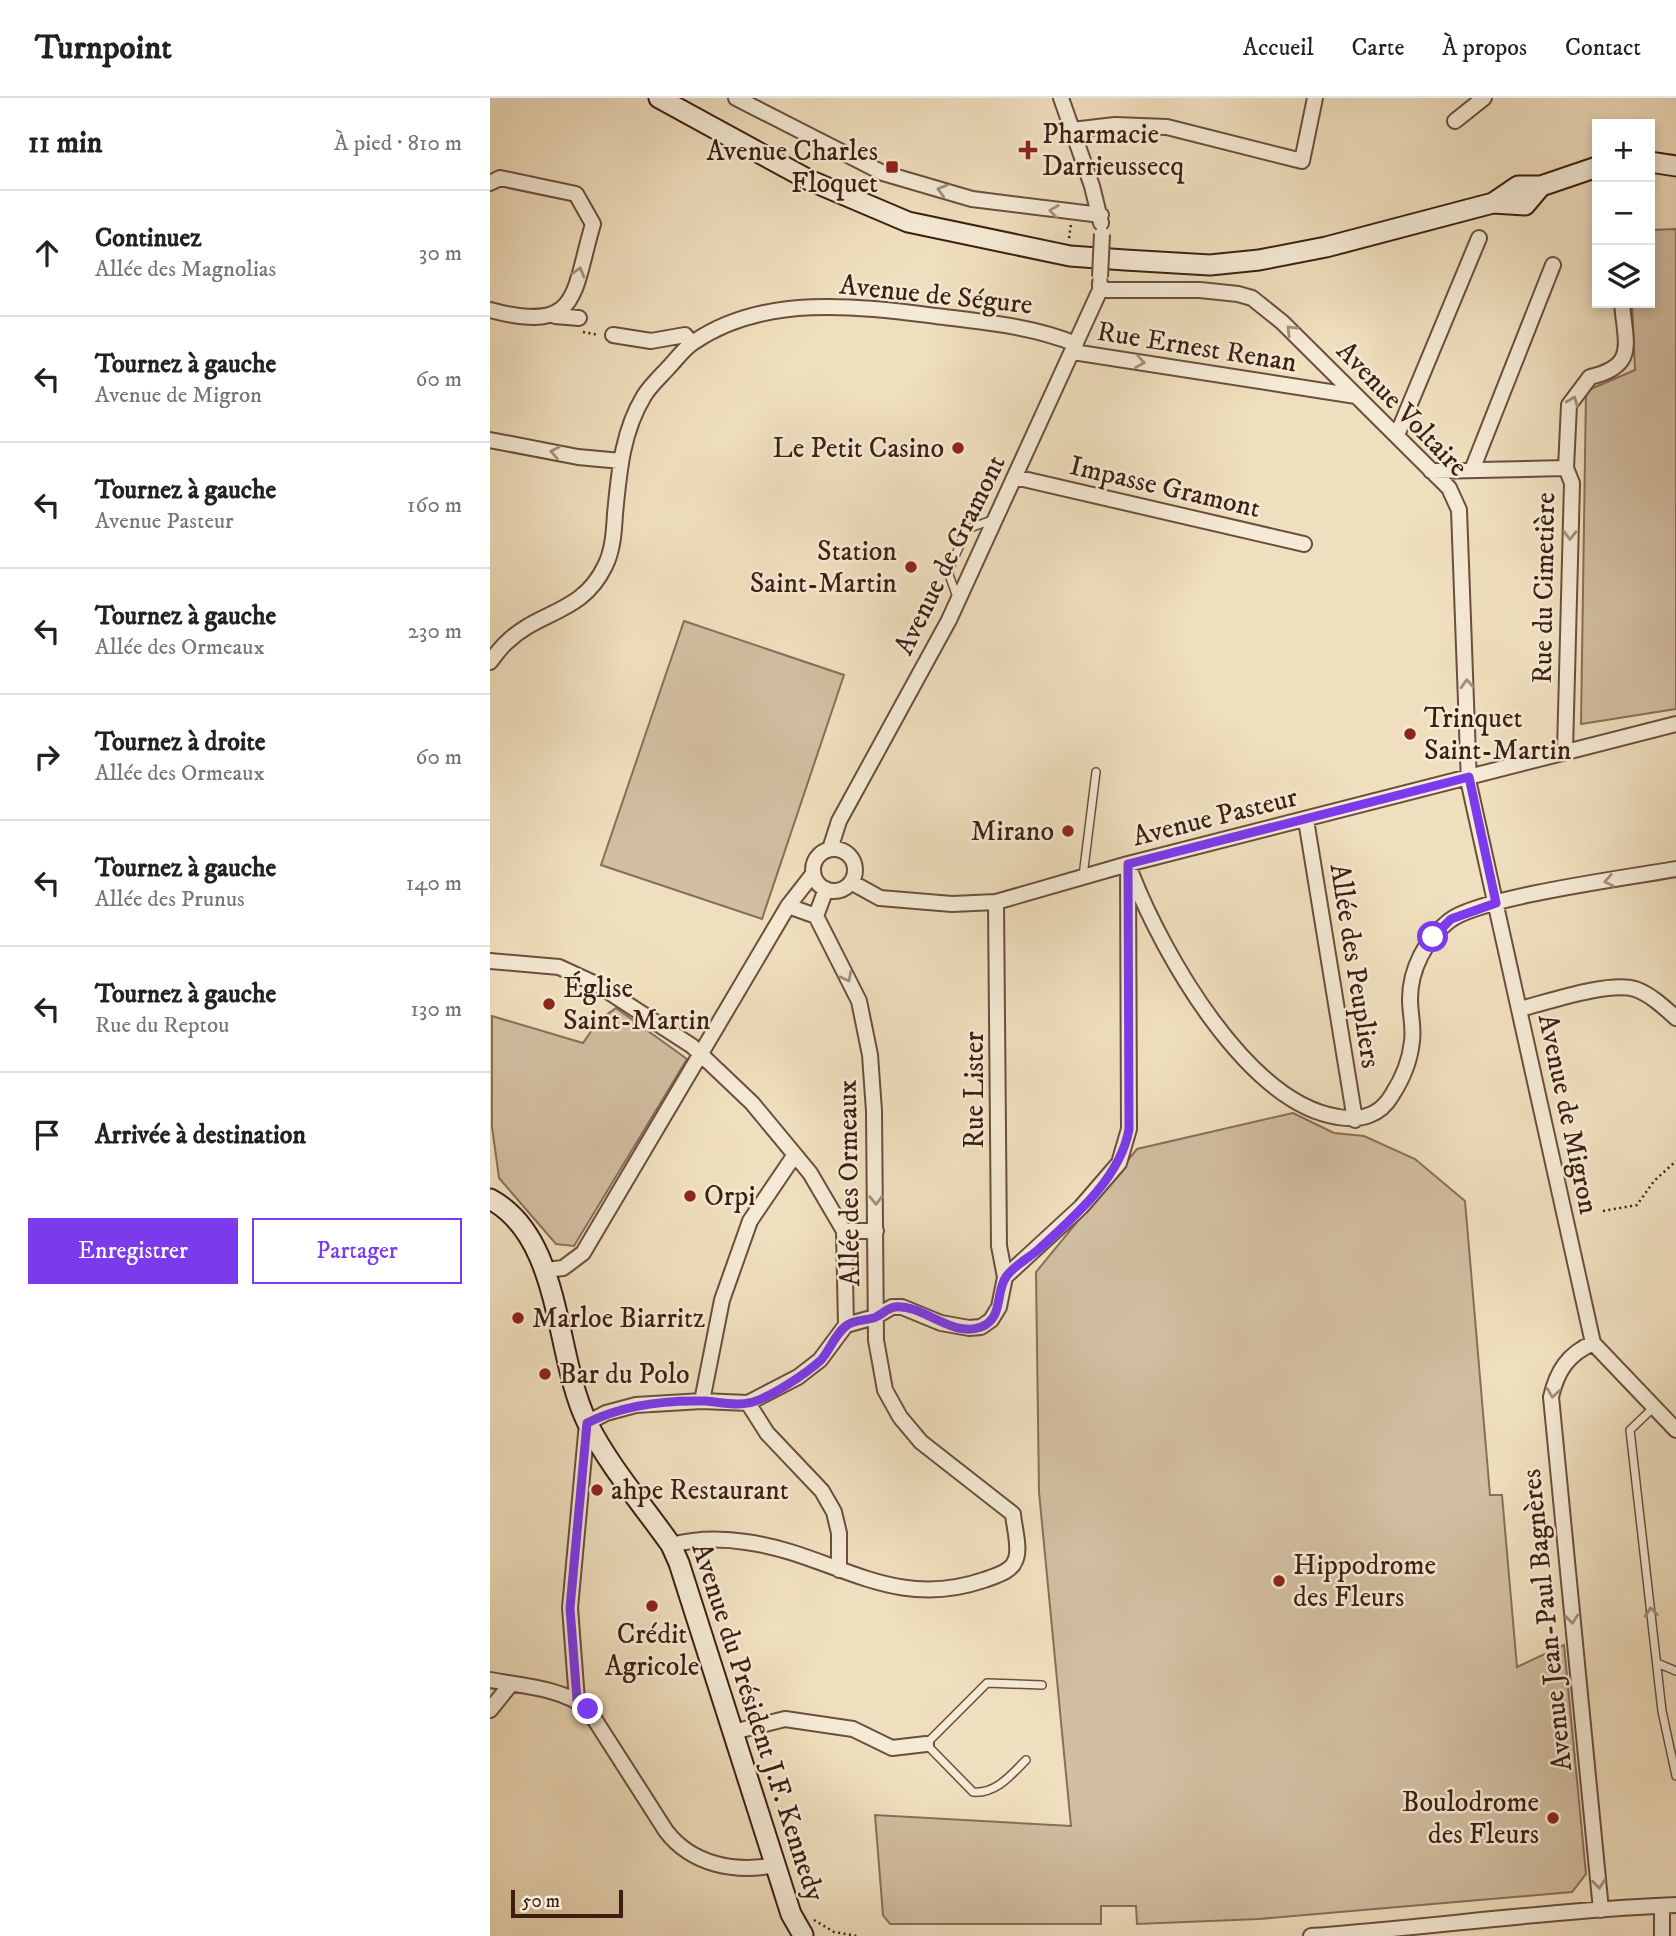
<!DOCTYPE html>
<html lang="fr">
<meta charset="utf-8">
<style>
:root{--surface:#fff;--page:#f6f6f6;--text:#222;--muted:#767676;--line:#e0e0e0;--accent:#7c3aed}
body{margin:0;font-family:"IM FELL DW Pica",serif;background:var(--page);color:var(--text)}
.controls{position:absolute;right:21px;top:21px;display:grid;overflow:hidden;border-radius:0px;box-shadow:0 4px 10px #0003}
.controls button{width:63px;height:63px;display:grid;place-items:center;padding:0;border:0;border-bottom:2px solid var(--line);background:var(--surface);color:var(--text);font:35px sans-serif}
.scale{position:absolute;left:21px;bottom:18px;width:112px;box-sizing:border-box;padding-left:7px;border:4px solid #3d1f12;border-top:0;font-size:19px;line-height:24px;white-space:nowrap;color:#3d1f12;-webkit-text-stroke:5px #f5ead5;paint-order:stroke}
.stop{position:absolute;width:21px;height:21px;margin:-16px;border:5px solid #7c3aed;border-radius:50%;background:#fff}
.stop.end{background:#7c3aed;border-color:#fff;box-shadow:0 2px 7px #0008}
.list{margin:0;padding:0;list-style:none}
h2{display:flex;justify-content:space-between;align-items:center;height:91px;margin:0;padding:0 28px;font-size:30px}
h2 small{font-size:23px;font-weight:400;color:var(--muted)}
.list li{display:grid;grid-template-columns:46px 1fr auto;gap:21px;align-items:center;box-sizing:border-box;height:126px;padding:0 28px;border-top:2px solid var(--line)}
.list b{display:block;font-size:26px;white-space:nowrap}
.list p{margin:0;font-size:23px;white-space:nowrap;color:var(--muted)}
.list em{font-size:23px;font-style:normal;color:var(--muted)}
.actions{display:flex;gap:14px;padding:21px 28px}
.actions a{flex:1;padding:16px 0;border:2px solid var(--accent);border-radius:0px;text-align:center;font-size:24px;color:var(--accent)}
.actions .main{background:var(--accent);color:#fff}
.icon{flex:none;width:38px;height:38px;fill:none;stroke:currentColor;stroke-width:2;stroke-linecap:round;stroke-linejoin:round}
.map{position:relative;flex:none;width:1186px;height:1838px;overflow:hidden}
header{display:flex;align-items:center;gap:42px;box-sizing:border-box;height:98px;padding:0 35px;background:var(--surface);border-bottom:2px solid var(--line)}
header strong{font-size:33px}
nav{display:flex;gap:38px;margin-inline-start:auto;font-size:24px}
main{display:flex}
aside{flex:1;background:var(--surface)}
.map>svg:first-child{display:block}
.green{fill:#d2bea1;stroke:#886e5a;stroke-width:2}
.lines{fill:none;stroke-linecap:round;stroke-linejoin:round}
.lane-casing{stroke:#6a4f3d;stroke-width:10}
.street-casing{stroke:#6a4f3d;stroke-width:18}
.secondary-casing{stroke:#3d1f12;stroke-width:23}
.path{stroke:#3d1f12;stroke-width:2.5;stroke-dasharray:2 3.5;stroke-linecap:butt}
.lane{stroke:#f5ead5;stroke-width:7}
.street{stroke:#f5ead5;stroke-width:14}
.secondary{stroke:#f5ead5;stroke-width:19}
.street-bridge-casing{stroke:#6a4f3d;stroke-width:18;stroke-linecap:butt}
.street-bridge{stroke:#f5ead5;stroke-width:14}
.oneway{stroke:#a28f7d}
.route{stroke:#7c3aed;stroke-width:9}
.poi-dot{fill:#8f2418;stroke:#f5ead5;stroke-width:2.5}
.labels{text-anchor:middle;dominant-baseline:central;stroke-width:5;stroke-linejoin:round;paint-order:stroke}
.poi-label{font-size:28px;fill:#3d1f12;stroke:#f5ead5;text-anchor:start}
.street-label{font-size:28px;fill:#3d1f12;stroke:#f5ead5}
</style>
<header>
<strong>Turnpoint</strong>
<nav><a>Accueil</a><a>Carte</a><a>À propos</a><a>Contact</a></nav>
</header>
<main>
<aside>
<h2>11 min<small>À pied · 810 m</small></h2>
<ul class="list">
<li><svg class="icon" aria-label="ahead" viewBox="0 0 24 24"><path d="M12 20V5M6 11l6-6 6 6"/></svg><div><b>Continuez</b><p>Allée des Magnolias</p></div><em>30 m</em></li>
<li><svg class="icon" aria-label="left" viewBox="0 0 24 24"><path d="M17 20v-9H6M10 6l-5 5 5 5"/></svg><div><b>Tournez à gauche</b><p>Avenue de Migron</p></div><em>60 m</em></li>
<li><svg class="icon" aria-label="left" viewBox="0 0 24 24"><path d="M17 20v-9H6M10 6l-5 5 5 5"/></svg><div><b>Tournez à gauche</b><p>Avenue Pasteur</p></div><em>160 m</em></li>
<li><svg class="icon" aria-label="left" viewBox="0 0 24 24"><path d="M17 20v-9H6M10 6l-5 5 5 5"/></svg><div><b>Tournez à gauche</b><p>Allée des Ormeaux</p></div><em>230 m</em></li>
<li><svg class="icon" aria-label="right" viewBox="0 0 24 24"><path d="M7 20v-9h11M14 6l5 5-5 5"/></svg><div><b>Tournez à droite</b><p>Allée des Ormeaux</p></div><em>60 m</em></li>
<li><svg class="icon" aria-label="left" viewBox="0 0 24 24"><path d="M17 20v-9H6M10 6l-5 5 5 5"/></svg><div><b>Tournez à gauche</b><p>Allée des Prunus</p></div><em>140 m</em></li>
<li><svg class="icon" aria-label="left" viewBox="0 0 24 24"><path d="M17 20v-9H6M10 6l-5 5 5 5"/></svg><div><b>Tournez à gauche</b><p>Rue du Reptou</p></div><em>130 m</em></li>
<li><svg class="icon" aria-label="arrive" viewBox="0 0 24 24"><path d="M6 21V4h12l-3 4 3 4H6"/></svg><div><b>Arrivée à destination</b></div></li>
</ul>
<div class="actions"><a class="main">Enregistrer</a><a>Partager</a></div>
</aside>
<div class="map">
<svg width="1186" height="1838" viewBox="0 0 1186 1838">
<rect width="100%" height="100%" fill="#f0dfbe"/>
<filter id="stains"><feTurbulence type="fractalNoise" baseFrequency=".00286" numOctaves="4"/><feColorMatrix values="0 0 0 0 .2 0 0 0 0 .09 0 0 0 0 .02 0 0 0 .5 -.17"/></filter>
<radialGradient id="worn" r=".72"><stop offset=".6" stop-color="#630" stop-opacity="0"/><stop offset="1" stop-color="#630" stop-opacity=".3"/></radialGradient>
<path class="green" d="M1186,131V611L1091,626L1096,293L1145,272L1142,205H1160V132Z
M194,523L354,577L272,821L111,767Z
M126,910L197,961L84,1148L66,1146L9,1080L2,1029V918L93,945L109,922Z
M803,1015L844,1035L874,1038L925,1061L975,1103L1000,1397H1012L1027,1569L1074,1547L1096,1776L1082,1794L769,1821L647,1826L646,1808H611V1826H400L393,1817L385,1717L581,1728L549,1394L546,1174L647,1051Z"/>
<g class="lines">
<g class="lane-casing">
<path id="lane" d="M467,499L458,474L477,431L502,422
M593,778L606,674
M1164,1309L1140,1332L1172,1613L1186,1678
M1167,1565L1186,1573
M536,1662C521,1677 506,1696 483,1694L436,1646L497,1585L552,1587"/>
</g>
<g class="street-casing">
<path id="street" d="M246,0L393,75L482,101L611,117
M571,0L602,88L611,125
M965,23L994,0
M582,32L625,27L677,29L812,63L825,0
M0,85L10,80L86,96L103,126C82,197 90,236 0,212
M610,192H710L748,196L762,200L792,224L959,390L969,412L979,686L1103,1245L1186,1332
M65,218L89,220
M123,237L161,243L195,237L202,245
M583,254L866,298
M907,337L989,140
M0,342L88,359L131,363
M982,372L1063,167
M941,373L1076,370
M525,379L814,446
M0,564C5,558 10,550 17,544C50,512 92,516 115,468C123,452 124,433 125,416C129,375 132,334 154,298C160,288 170,279 178,270C186,262 194,250 204,244C274,196 367,208 446,218C494,224 541,228 586,246
M1075,653L1082,385L1076,370L1079,307L1100,279C1148,268 1135,245 1132,205
M816,722L865,1022
M323 772a21 21 0 1 1 42 0a21 21 0 1 1-42 0Z
M340,751L349,723L459,522L610,192V185
M642,777C673,856 757,1005 848,1019C870,1023 890,1018 902,997C913,980 920,964 922,943C924,930 920,915 920,901C920,871 936,841 959,823C989,799 1141,779 1186,771
M361,784L390,800L462,806L506,804L638,766L1186,626
M506,804L509,1148L515,1179
M298,808L326,818
M0,863L69,869L108,887L202,948L262,1005L320,1075L354,1133L356,1227
M1030,911C1058,904 1119,883 1145,891C1160,896 1174,909 1186,920
M354,1133H386
M56,1172L73,1170L93,1155L298,808L323,776
M1103,1245C1078,1256 1067,1273 1061,1299L1111,1812
M212,1303L232,1202L260,1123L304,1058
M258,1305L277,1335L332,1393L344,1414L349,1435V1472
M181,1447C204,1441 232,1440 256,1444C344,1456 400,1514 494,1482C505,1478 521,1474 525,1463C531,1452 524,1429 523,1416L431,1344L410,1319L395,1292L386,1242L384,1013L380,957L369,903L326,818L336,791
M0,1582C33,1588 72,1590 98,1611L176,1733C202,1767 245,1775 286,1767
M87,1602L80,1510L97,1325L116,1315L146,1307L212,1303L258,1305L308,1279L330,1262L356,1227L385,1219L402,1209H412L451,1225L479,1230L491,1229L501,1222L509,1209L515,1179L591,1109L629,1065L639,1031L638,766
M0,1612L21,1586
M243,1634L295,1621L363,1631L402,1650L436,1646
M1172,1808V1838
M821,1838C943,1829 1064,1812 1186,1807"/>
</g>
<g class="secondary-casing">
<path id="secondary" d="M169,0L319,82L418,124L580,158L635,162L720,167L769,162L836,149L1003,105L1028,88H1051L1107,69
M1160,64L1186,68
M1003,105L1035,107L1051,88
M0,1101C73,1140 64,1256 97,1324C116,1364 155,1410 181,1447L189,1465L301,1816L313,1837"/>
</g>
<path class="path" d="M579,140L581,126
M93,234L109,237
M1113,1113L1147,1107L1164,1083L1186,1063
M324,1822L344,1834L367,1838"/>
<use href="#lane" class="lane"/>
<use href="#street" class="street"/>
<use href="#secondary" class="secondary"/>
<g class="street-bridge-casing">
<path id="street-bridge" d="M610,179L612,136"/>
</g>
<use href="#street-bridge" class="street-bridge"/>
</g>
<defs><path id="oneway-chevron" d="M-2-3.5L2.5 0L-2 3.5" fill="none" stroke-width="1.6" stroke-linecap="round" stroke-linejoin="round" transform="scale(1.75)"/></defs>
<g class="oneway">
<use href="#oneway-chevron" transform="translate(452 92) rotate(-164)"/>
<use href="#oneway-chevron" transform="translate(564 113) rotate(-172)"/>
<use href="#oneway-chevron" transform="translate(89 174) rotate(-74)"/>
<use href="#oneway-chevron" transform="translate(801 232) rotate(-135)"/>
<use href="#oneway-chevron" transform="translate(650 264) rotate(9)"/>
<use href="#oneway-chevron" transform="translate(1083 303) rotate(-68)"/>
<use href="#oneway-chevron" transform="translate(65 354) rotate(-169)"/>
<use href="#oneway-chevron" transform="translate(1080 437) rotate(91)"/>
<use href="#oneway-chevron" transform="translate(977 586) rotate(-93)"/>
<use href="#oneway-chevron" transform="translate(1119 783) rotate(169)"/>
<use href="#oneway-chevron" transform="translate(357 879) rotate(63)"/>
<use href="#oneway-chevron" transform="translate(386 1102) rotate(89)"/>
<use href="#oneway-chevron" transform="translate(1063 1295) rotate(98)"/>
<use href="#oneway-chevron" transform="translate(1161 1514) rotate(-97)"/>
<use href="#oneway-chevron" transform="translate(1082 1521) rotate(84)"/>
<use href="#oneway-chevron" transform="translate(1109 1786) rotate(84)"/>
</g>
<g class="lines">
<path class="route" d="M98,1611L87,1602L80,1510L97,1325C134,1306 175,1302 216,1303C228,1304 246,1308 258,1305C277,1302 317,1275 331,1262C340,1252 345,1236 356,1228C364,1221 377,1223 386,1219C393,1216 397,1210 405,1209C433,1206 461,1240 491,1229C514,1220 505,1194 516,1179C523,1168 539,1160 549,1151C584,1119 631,1079 639,1031L638,766L979,679L1006,805L961,821L943,839"/>
</g>
<g class="poi-dot">
<path d="M534.5 41.5h7v7h7v7h-7v7h-7v-7h-7v-7h7z"/>
<rect x="395" y="62" width="14" height="14" rx="3.5"/>
<circle cx="468" cy="350" r="7"/>
<circle cx="421" cy="469" r="7"/>
<circle cx="920" cy="636" r="7"/>
<circle cx="578" cy="733" r="7"/>
<circle cx="59" cy="906" r="7"/>
<circle cx="200" cy="1098" r="7"/>
<circle cx="28" cy="1220" r="7"/>
<circle cx="55" cy="1276" r="7"/>
<circle cx="107" cy="1392" r="7"/>
<circle cx="789" cy="1483" r="7"/>
<circle cx="162" cy="1508" r="7"/>
<circle cx="1063" cy="1720" r="7"/>
</g>
<g class="labels">
<g class="poi-label">
<text x="552" y="36">Pharmacie<tspan x="552" dy="32">Darrieussecq</tspan></text>
<text x="388" y="53" text-anchor="end">Avenue Charles<tspan x="388" dy="32">Floquet</tspan></text>
<text x="454" y="350" text-anchor="end">Le Petit Casino</text>
<text x="407" y="453" text-anchor="end">Station<tspan x="407" dy="32">Saint-Martin</tspan></text>
<text x="934" y="620">Trinquet<tspan x="934" dy="32">Saint-Martin</tspan></text>
<text x="564" y="733" text-anchor="end">Mirano</text>
<text x="73" y="890">Église<tspan x="73" dy="32">Saint-Martin</tspan></text>
<text x="214" y="1098">Orpi</text>
<text x="42" y="1220">Marloe Biarritz</text>
<text x="69" y="1276">Bar du Polo</text>
<text x="121" y="1392">ahpe Restaurant</text>
<text x="803" y="1467">Hippodrome<tspan x="803" dy="32">des Fleurs</tspan></text>
<text x="162" y="1536" text-anchor="middle">Crédit<tspan x="162" dy="32">Agricole</tspan></text>
<text x="1049" y="1704" text-anchor="end">Boulodrome<tspan x="1049" dy="32">des Fleurs</tspan></text>
</g>
<g class="street-label">
<text transform="translate(446 197) rotate(6)">Avenue de Ségure</text>
<text transform="translate(707 249) rotate(9)">Rue Ernest Renan</text>
<text transform="translate(912 311) rotate(46)">Avenue Voltaire</text>
<text transform="translate(675 389) rotate(13)">Impasse Gramont</text>
<text transform="translate(460 457) rotate(-64)">Avenue de Gramont</text>
<text transform="translate(1054 490) rotate(-89)">Rue du Cimetière</text>
<text transform="translate(725 719) rotate(-14)">Avenue Pasteur</text>
<text transform="translate(865 868) rotate(81)">Allée des Peupliers</text>
<text transform="translate(484 992) rotate(-90)">Rue Lister</text>
<text transform="translate(1078 1016) rotate(78)">Avenue de Migron</text>
<text transform="translate(359 1085) rotate(-91)">Allée des Ormeaux</text>
<text transform="translate(1057 1522) rotate(-96)">Avenue Jean-Paul Bagnères</text>
<text transform="translate(268 1624) rotate(72)">Avenue du Président J.F. Kennedy</text>
</g>
</g>
<rect width="100%" height="100%" filter="url(#stains)"/>
<rect width="100%" height="100%" fill="url(#worn)"/>
</svg>
<div class="controls">
<button>+</button>
<button>−</button>
<button><svg class="icon" aria-label="layers" viewBox="0 0 24 24"><path d="M12 4l9 5-9 5-9-5zM3 14l9 5 9-5"/></svg></button>
</div>
<div class="scale">50 m</div>
<div class="stop" style="left:943px;top:839px"></div>
<div class="stop end" style="left:98px;top:1611px"></div>
</div>
</main>
